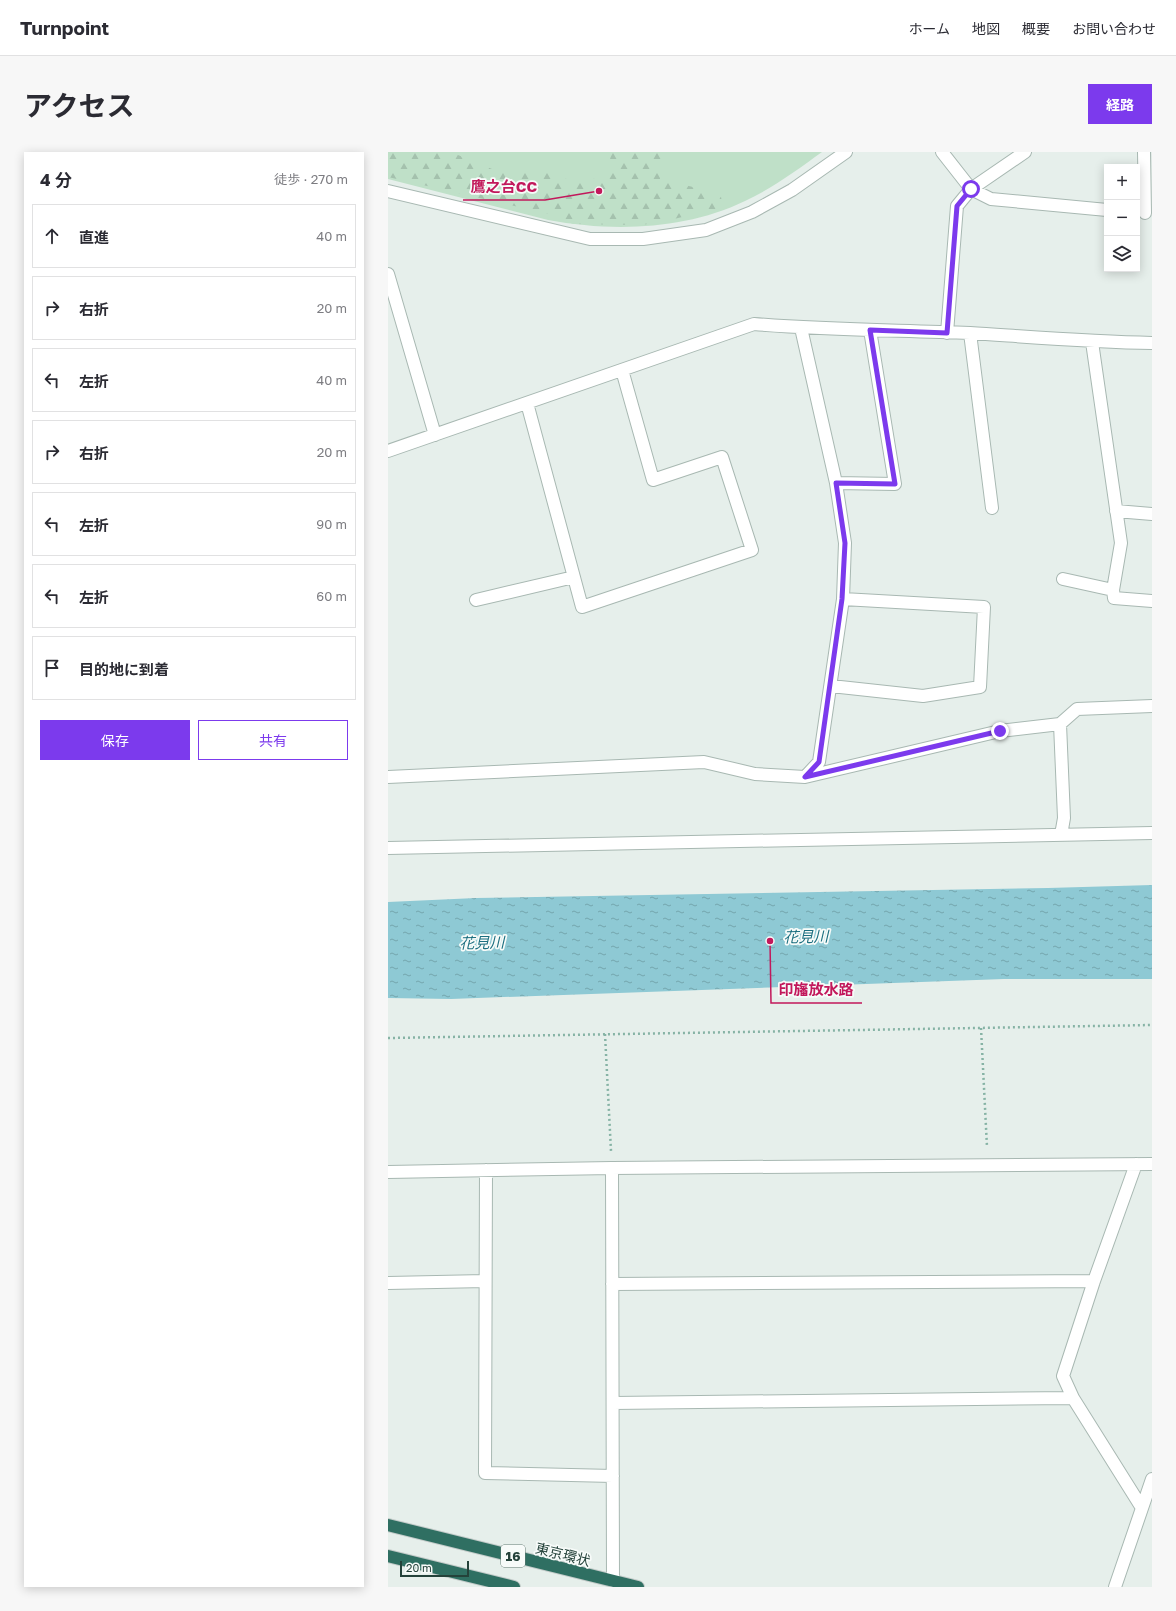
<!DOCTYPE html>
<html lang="ja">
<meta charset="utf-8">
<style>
:root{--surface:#fff;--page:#f7f7f7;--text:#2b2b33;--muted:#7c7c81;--line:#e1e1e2;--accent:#7c3aed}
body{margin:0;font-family:"Golos Text","Noto Sans JP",sans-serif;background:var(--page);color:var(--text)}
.controls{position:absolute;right:12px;top:12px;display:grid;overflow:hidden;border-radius:0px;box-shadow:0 2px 10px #0003}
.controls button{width:36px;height:36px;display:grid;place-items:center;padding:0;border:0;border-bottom:1px solid var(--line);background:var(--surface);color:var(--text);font:20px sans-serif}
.scale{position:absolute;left:12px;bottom:10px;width:69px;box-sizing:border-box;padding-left:4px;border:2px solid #24423a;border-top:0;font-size:11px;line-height:14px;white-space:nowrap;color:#24423a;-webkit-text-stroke:3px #f7fbf9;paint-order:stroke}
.stop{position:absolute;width:12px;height:12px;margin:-9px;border:3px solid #7c3aed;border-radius:50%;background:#fff}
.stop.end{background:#7c3aed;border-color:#fff;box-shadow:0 1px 4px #0008}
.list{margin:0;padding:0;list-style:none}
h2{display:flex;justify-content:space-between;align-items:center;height:52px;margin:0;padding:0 16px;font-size:17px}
h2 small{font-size:13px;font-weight:400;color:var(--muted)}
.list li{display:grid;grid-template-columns:26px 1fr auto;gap:12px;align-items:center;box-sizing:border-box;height:64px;margin:0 8px 8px;padding:0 8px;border:1px solid var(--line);border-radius:0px}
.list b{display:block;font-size:15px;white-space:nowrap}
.list em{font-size:13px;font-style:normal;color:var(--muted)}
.actions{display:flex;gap:8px;padding:12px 16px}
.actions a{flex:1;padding:9px 0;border:1px solid var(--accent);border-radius:0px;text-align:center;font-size:14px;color:var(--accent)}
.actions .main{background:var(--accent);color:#fff}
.icon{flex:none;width:22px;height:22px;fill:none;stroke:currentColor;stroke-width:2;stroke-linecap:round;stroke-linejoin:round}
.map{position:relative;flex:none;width:764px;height:1435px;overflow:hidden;border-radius:0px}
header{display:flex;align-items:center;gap:24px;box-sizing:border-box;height:56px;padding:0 20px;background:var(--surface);border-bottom:1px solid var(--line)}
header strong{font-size:19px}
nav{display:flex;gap:22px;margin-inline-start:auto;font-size:14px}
.intro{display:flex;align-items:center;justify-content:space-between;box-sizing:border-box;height:96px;padding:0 24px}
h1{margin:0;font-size:28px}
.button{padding:10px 18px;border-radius:0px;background:var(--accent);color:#fff;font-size:14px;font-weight:700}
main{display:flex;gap:24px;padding:0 24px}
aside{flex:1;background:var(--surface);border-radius:0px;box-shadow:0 2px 10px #0003}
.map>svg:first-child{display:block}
.green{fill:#bfe0c8}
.forest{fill:url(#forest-firs)}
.water{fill:url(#water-ripples)}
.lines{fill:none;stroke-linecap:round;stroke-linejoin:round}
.minor-casing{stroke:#a8b8b2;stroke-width:14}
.highway-casing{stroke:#c2cac8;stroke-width:14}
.path{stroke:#86b3a5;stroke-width:2.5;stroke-dasharray:2 3;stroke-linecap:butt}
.minor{stroke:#fff;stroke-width:12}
.highway{stroke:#2f6f62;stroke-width:12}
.route{stroke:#7c3aed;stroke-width:5}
.labels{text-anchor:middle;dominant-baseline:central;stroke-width:3.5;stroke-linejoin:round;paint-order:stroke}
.shield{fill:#f7fbf9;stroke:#637a73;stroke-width:1}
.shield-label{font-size:13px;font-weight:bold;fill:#24423a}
.street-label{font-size:14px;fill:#24423a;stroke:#f7fbf9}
.water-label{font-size:15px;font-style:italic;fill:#1c6f80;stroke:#f7fbf9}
.leader{fill:none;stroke:#c2185b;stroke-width:1.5}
.callout-dot{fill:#c2185b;stroke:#f7fbf9;stroke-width:1.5}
.callout-label{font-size:15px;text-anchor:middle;font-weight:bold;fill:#c2185b;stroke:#f7fbf9;stroke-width:3.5;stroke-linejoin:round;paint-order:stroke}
</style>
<header>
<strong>Turnpoint</strong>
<nav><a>ホーム</a><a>地図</a><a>概要</a><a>お問い合わせ</a></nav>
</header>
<div class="intro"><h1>アクセス</h1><a class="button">経路</a></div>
<main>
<aside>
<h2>4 分<small>徒歩 · 270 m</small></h2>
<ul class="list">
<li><svg class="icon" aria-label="ahead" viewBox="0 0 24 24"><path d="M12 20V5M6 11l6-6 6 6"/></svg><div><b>直進</b></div><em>40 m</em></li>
<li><svg class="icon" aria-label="right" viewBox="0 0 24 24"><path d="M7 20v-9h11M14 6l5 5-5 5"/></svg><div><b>右折</b></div><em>20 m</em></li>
<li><svg class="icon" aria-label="left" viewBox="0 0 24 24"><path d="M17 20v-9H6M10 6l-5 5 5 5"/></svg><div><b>左折</b></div><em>40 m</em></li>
<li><svg class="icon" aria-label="right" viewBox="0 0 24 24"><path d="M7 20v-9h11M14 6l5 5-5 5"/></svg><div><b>右折</b></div><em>20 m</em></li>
<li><svg class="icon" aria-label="left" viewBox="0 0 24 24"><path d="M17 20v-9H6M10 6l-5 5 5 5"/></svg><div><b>左折</b></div><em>90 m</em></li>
<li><svg class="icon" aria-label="left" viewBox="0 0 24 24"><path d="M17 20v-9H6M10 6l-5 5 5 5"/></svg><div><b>左折</b></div><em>60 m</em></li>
<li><svg class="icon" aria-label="arrive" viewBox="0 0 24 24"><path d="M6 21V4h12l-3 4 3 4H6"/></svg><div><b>目的地に到着</b></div></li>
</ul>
<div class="actions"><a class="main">保存</a><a>共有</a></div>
</aside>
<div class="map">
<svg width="764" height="1435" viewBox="0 0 764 1435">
<defs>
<pattern id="forest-firs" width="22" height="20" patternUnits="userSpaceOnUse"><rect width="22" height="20" fill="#bfe0c8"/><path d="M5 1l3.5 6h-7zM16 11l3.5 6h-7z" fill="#a4c1ad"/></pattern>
<pattern id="water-ripples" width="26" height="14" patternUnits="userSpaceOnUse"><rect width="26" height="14" fill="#8ec9d4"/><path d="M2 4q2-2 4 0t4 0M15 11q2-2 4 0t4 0" fill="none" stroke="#74a5ad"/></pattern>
</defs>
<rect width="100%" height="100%" fill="#e6efeb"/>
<path class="green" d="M0,0H434C409,18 385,36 357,49C297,78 225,80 160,68L0,27Z"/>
<path class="forest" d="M0,0H68L70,3L104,17H142L167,20L185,31L220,24L223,0H276L273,4L272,27L309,36L333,45L335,55L286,67L254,73L185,72L161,62L0,25Z"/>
<path class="water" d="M764,733V827H616L63,847L0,846V750L88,746L660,736Z"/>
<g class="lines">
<g class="minor-casing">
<path id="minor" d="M554,0L583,37L603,47L719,58
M756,0L757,61
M0,39L202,87H255L318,78L364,60L404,38L458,0
M0,122L47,283
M413,176L448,331L457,391L455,447L431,610L417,625
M559,181L569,54L583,37L637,0
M582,181L604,356
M704,190L733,391L725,438L726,446L764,449
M139,251L194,455L364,398L334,305L265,328L234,218
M0,299L366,172C438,178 510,178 582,181C643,185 703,190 764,191
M448,331L507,332L482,178
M728,359L764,362
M675,427L725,438
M88,448L186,425
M443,534L535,544L592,535L596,455L455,447
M672,572L676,666L673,683
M0,625L316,610L367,622L417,625L612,579L672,572L689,557L764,554
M0,696L764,681
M224,1016L225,1429
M98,1018L97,1321L225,1324
M0,1020L224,1016L764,1012
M0,1131L97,1129
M224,1132L706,1129
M685,1246L675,1224L706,1129L748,1012
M225,1251L685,1246L754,1356
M727,1435L764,1327"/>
</g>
<g class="highway-casing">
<path id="highway" d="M0,1373L250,1435
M0,1404L126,1435"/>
</g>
<path class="path" d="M593,876L599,995
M217,882L223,999
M0,886L764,873"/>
<use href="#minor" class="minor"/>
<use href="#highway" class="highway"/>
</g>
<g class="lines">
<path class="route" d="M583,37L569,54L559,181L482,178L507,332L448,331L457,391L454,447L431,610L417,625L612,579"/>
</g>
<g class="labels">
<rect class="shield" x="113" y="1393" width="24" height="22" rx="3"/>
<g class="shield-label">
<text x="125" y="1404">16</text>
</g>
<g class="street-label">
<text transform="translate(175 1402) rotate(14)">東京環状</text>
</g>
<g class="water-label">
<text transform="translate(418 784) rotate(-1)">花見川</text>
<text transform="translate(94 790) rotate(-1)">花見川</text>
</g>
</g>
<path class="leader" d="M211 39L157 48H75M382 789L383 851H474"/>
<g class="callout-dot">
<circle cx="211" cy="39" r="4"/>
<circle cx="382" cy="789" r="4"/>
</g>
<g class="callout-label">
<text x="116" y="40">鷹之台CC</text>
<text x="428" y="843">印旛放水路</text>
</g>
</svg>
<div class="controls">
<button>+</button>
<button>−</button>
<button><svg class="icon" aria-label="layers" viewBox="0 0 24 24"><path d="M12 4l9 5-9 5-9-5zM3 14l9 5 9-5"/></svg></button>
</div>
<div class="scale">20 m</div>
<div class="stop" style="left:583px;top:37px"></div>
<div class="stop end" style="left:612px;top:579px"></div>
</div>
</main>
